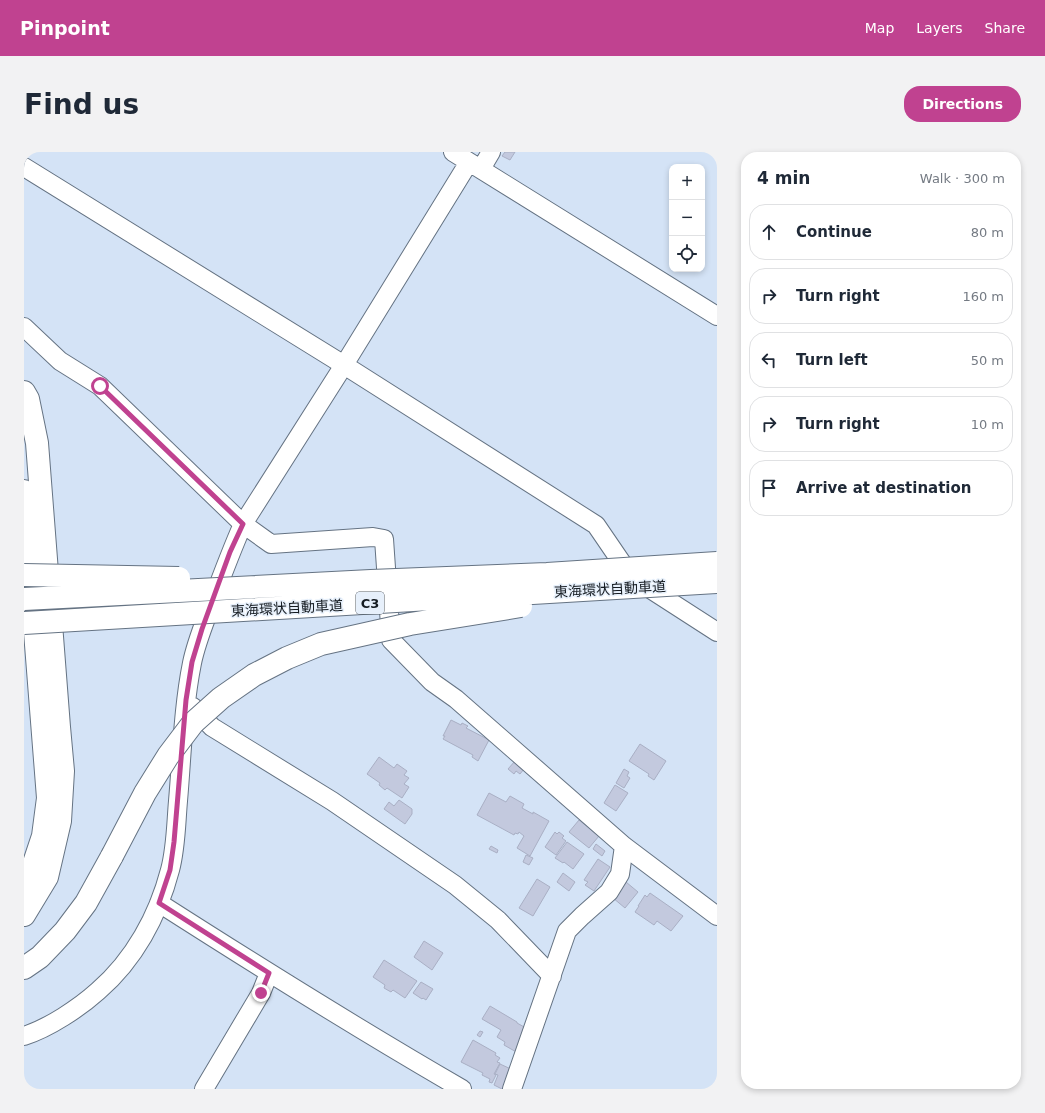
<!DOCTYPE html>
<meta charset="utf-8">
<style>
:root{--surface:#fff;--page:#f2f2f3;--text:#1f2937;--muted:#747a83;--line:#e0e1e3;--accent:#c04290}
body{margin:0;font-family:"DejaVu Sans","Noto Sans JP",sans-serif;background:var(--page);color:var(--text)}
.controls{position:absolute;right:12px;top:12px;display:grid;overflow:hidden;border-radius:8px;box-shadow:0 2px 6px #0003}
.controls button{width:36px;height:36px;display:grid;place-items:center;padding:0;border:0;border-bottom:1px solid var(--line);background:var(--surface);color:var(--text);font:20px sans-serif}
.stop{position:absolute;width:12px;height:12px;margin:-9px;border:3px solid #c04290;border-radius:50%;background:#fff}
.stop.end{background:#c04290;border-color:#fff;box-shadow:0 1px 4px #0008}
.list{margin:0;padding:0;list-style:none}
h2{display:flex;justify-content:space-between;align-items:center;height:52px;margin:0;padding:0 16px;font-size:17px}
h2 small{font-size:13px;font-weight:400;color:var(--muted)}
.list li{display:grid;grid-template-columns:26px 1fr auto;gap:12px;align-items:center;box-sizing:border-box;height:56px;margin:0 8px 8px;padding:0 8px;border:1px solid var(--line);border-radius:16px}
.list b{display:block;font-size:15px;white-space:nowrap}
.list em{font-size:13px;font-style:normal;color:var(--muted)}
.icon{flex:none;width:22px;height:22px;fill:none;stroke:currentColor;stroke-width:2;stroke-linecap:round;stroke-linejoin:round}
.map{position:relative;flex:none;width:693px;height:937px;overflow:hidden;border-radius:16px}
header{display:flex;align-items:center;gap:24px;box-sizing:border-box;height:56px;padding:0 20px;background:var(--accent);color:#fff}
header strong{font-size:19px}
nav{display:flex;gap:22px;margin-inline-start:auto;font-size:14px}
.intro{display:flex;align-items:center;justify-content:space-between;box-sizing:border-box;height:96px;padding:0 24px}
h1{margin:0;font-size:28px}
.button{padding:10px 18px;border-radius:16px;background:var(--accent);color:#fff;font-size:14px;font-weight:700}
main{display:flex;gap:24px;padding:0 24px}
aside{flex:1;background:var(--surface);border-radius:16px;box-shadow:0 2px 6px #0003}
.map>svg:first-child{display:block}
.building{fill:#c3c9de;stroke:#a9afc4}
.lines{fill:none;stroke-linecap:round;stroke-linejoin:round}
.minor-casing{stroke:#657383;stroke-width:20}
.highway-casing{stroke:#657383;stroke-width:24}
.minor{stroke:#fff;stroke-width:18}
.highway{stroke:#fff;stroke-width:22}
.highway-bridge-casing{stroke:#657383;stroke-width:24;stroke-linecap:butt}
.highway-bridge{stroke:#fff;stroke-width:22}
.route{stroke:#c04290;stroke-width:5}
.labels{text-anchor:middle;dominant-baseline:central;stroke-width:3;stroke-linejoin:round;paint-order:stroke}
.shield{fill:#e7f0fb;stroke:#555c63;stroke-width:1}
.shield-label{font-size:13px;font-weight:bold;fill:#161c22}
.street-label{font-size:14px;fill:#161c22;stroke:#e7f0fb}
</style>
<header>
<strong>Pinpoint</strong>
<nav><a>Map</a><a>Layers</a><a>Share</a></nav>
</header>
<div class="intro"><h1>Find us</h1><a class="button">Directions</a></div>
<main>
<div class="map">
<svg width="693" height="937" viewBox="0 0 693 937">
<rect width="100%" height="100%" fill="#d4e3f6"/>
<path class="building" d="M481,0H491L486,8L478,4Z
M427,568L437,573L438,571L444,574L442,576L465,588L454,609L448,605L449,603L419,587L421,584H419Z
M616,592L642,609L630,628L624,624L625,622L605,609Z
M355,605L370,616L373,612L383,619L380,623L385,626L380,632L385,635L378,646L363,636L361,638L355,633L356,631L343,622Z
M491,609L500,617L496,622L492,619L490,622L484,617Z
M600,617L605,620L603,624L606,626L600,636L592,631Z
M591,633L604,641L592,659L580,651Z
M465,641L482,650L486,644L500,652L498,656L509,662V660L525,669L506,704L493,696L500,684L495,680L494,682L491,681L490,683L453,663Z
M375,648L388,657V662L381,672L360,657L365,650L370,654Z
M555,668L575,684L565,696L545,680Z
M531,680L533,682L535,680L540,684L538,686L542,689L532,703L521,695Z
M543,690L560,702L549,717L540,710L539,711L531,706Z
M572,692L581,699L578,704L569,697Z
M467,694L474,698L473,701L465,697Z
M502,703L509,706L505,713L499,710Z
M574,707L586,715L570,739L561,733L564,730L560,728Z
M539,721L551,730L545,739L533,730Z
M513,727L526,735L509,764L495,756Z
M602,730L614,740L601,756L589,746Z
M626,741L659,764L647,779L633,769L630,773L611,760L615,754H614L621,743L623,745Z
M400,789L419,801L408,818L390,805Z
M360,808L393,829L381,846L369,838L367,840L360,836L361,833L349,825Z
M397,830L409,837L402,848L399,846L398,847L389,841Z
M466,854L493,870V871L502,876L494,901L480,893L481,890L473,885L477,878L458,867Z
M456,879L459,880L456,885L453,883Z
M449,888L472,901L471,903L476,906L473,910L476,911L470,922L472,923L468,931L465,930L466,927L458,923L459,921L437,910Z
M476,912L489,918L481,937H478L470,933L474,923L471,922Z"/>
<g class="lines">
<g class="minor-casing">
<path id="minor" d="M429,0L693,164
M0,15L320,213L572,373L600,414L617,431L693,480
M457,17L467,0
M0,175L36,209L76,234L219,372L247,392L349,385L360,387L367,488L408,530L432,547L600,694L693,764
M169,555L188,575L308,649L431,733L474,768L528,824
M135,751C235,815 336,878 438,937
M0,884C25,876 55,856 74,839C110,808 134,764 146,718C152,696 152,672 154,649C158,603 159,556 168,511C172,491 180,472 187,453C197,426 207,399 219,372L320,213L445,10
M180,937L237,841L245,821
M488,937L543,779L558,764L585,740L596,722L600,694"/>
</g>
<g class="highway-casing">
<path id="highway" d="M0,240L4,247L13,291L35,575L39,619L36,669L23,725L0,763
M0,339L24,646L19,684L6,723L0,731
M0,816L16,805L41,779L62,751L88,704"/>
</g>
<use href="#minor" class="minor"/>
<use href="#highway" class="highway"/>
<g class="highway-bridge-casing">
<path id="highway-bridge" d="M0,423L155,426
M0,447L347,429L523,422L693,411
M0,471L693,430
M88,704L121,641L144,604L169,571L197,546L230,523L263,506L297,492L386,472L497,454"/>
</g>
<use href="#highway-bridge" class="highway-bridge"/>
</g>
<g class="lines">
<path class="route" d="M76,234L219,372L206,400L178,477L168,510L162,548L150,690L146,718L135,751L245,821L237,841"/>
</g>
<g class="labels">
<rect class="shield" x="332" y="440" width="28" height="22" rx="3"/>
<g class="shield-label">
<text x="346" y="451">C3</text>
</g>
<g class="street-label">
<text transform="translate(586 437) rotate(-3)">東海環状自動車道</text>
<text transform="translate(263 456) rotate(-3)">東海環状自動車道</text>
</g>
</g>
</svg>
<div class="controls">
<button>+</button>
<button>−</button>
<button><svg class="icon" aria-label="locate" viewBox="0 0 24 24"><circle cx="12" cy="12" r="6"/><path d="M12 2v4M12 18v4M2 12h4M18 12h4"/></svg></button>
</div>
<div class="stop" style="left:76px;top:234px"></div>
<div class="stop end" style="left:237px;top:841px"></div>
</div>
<aside>
<h2>4 min<small>Walk · 300 m</small></h2>
<ul class="list">
<li><svg class="icon" aria-label="ahead" viewBox="0 0 24 24"><path d="M12 20V5M6 11l6-6 6 6"/></svg><div><b>Continue</b></div><em>80 m</em></li>
<li><svg class="icon" aria-label="right" viewBox="0 0 24 24"><path d="M7 20v-9h11M14 6l5 5-5 5"/></svg><div><b>Turn right</b></div><em>160 m</em></li>
<li><svg class="icon" aria-label="left" viewBox="0 0 24 24"><path d="M17 20v-9H6M10 6l-5 5 5 5"/></svg><div><b>Turn left</b></div><em>50 m</em></li>
<li><svg class="icon" aria-label="right" viewBox="0 0 24 24"><path d="M7 20v-9h11M14 6l5 5-5 5"/></svg><div><b>Turn right</b></div><em>10 m</em></li>
<li><svg class="icon" aria-label="arrive" viewBox="0 0 24 24"><path d="M6 21V4h12l-3 4 3 4H6"/></svg><div><b>Arrive at destination</b></div></li>
</ul>
</aside>
</main>
